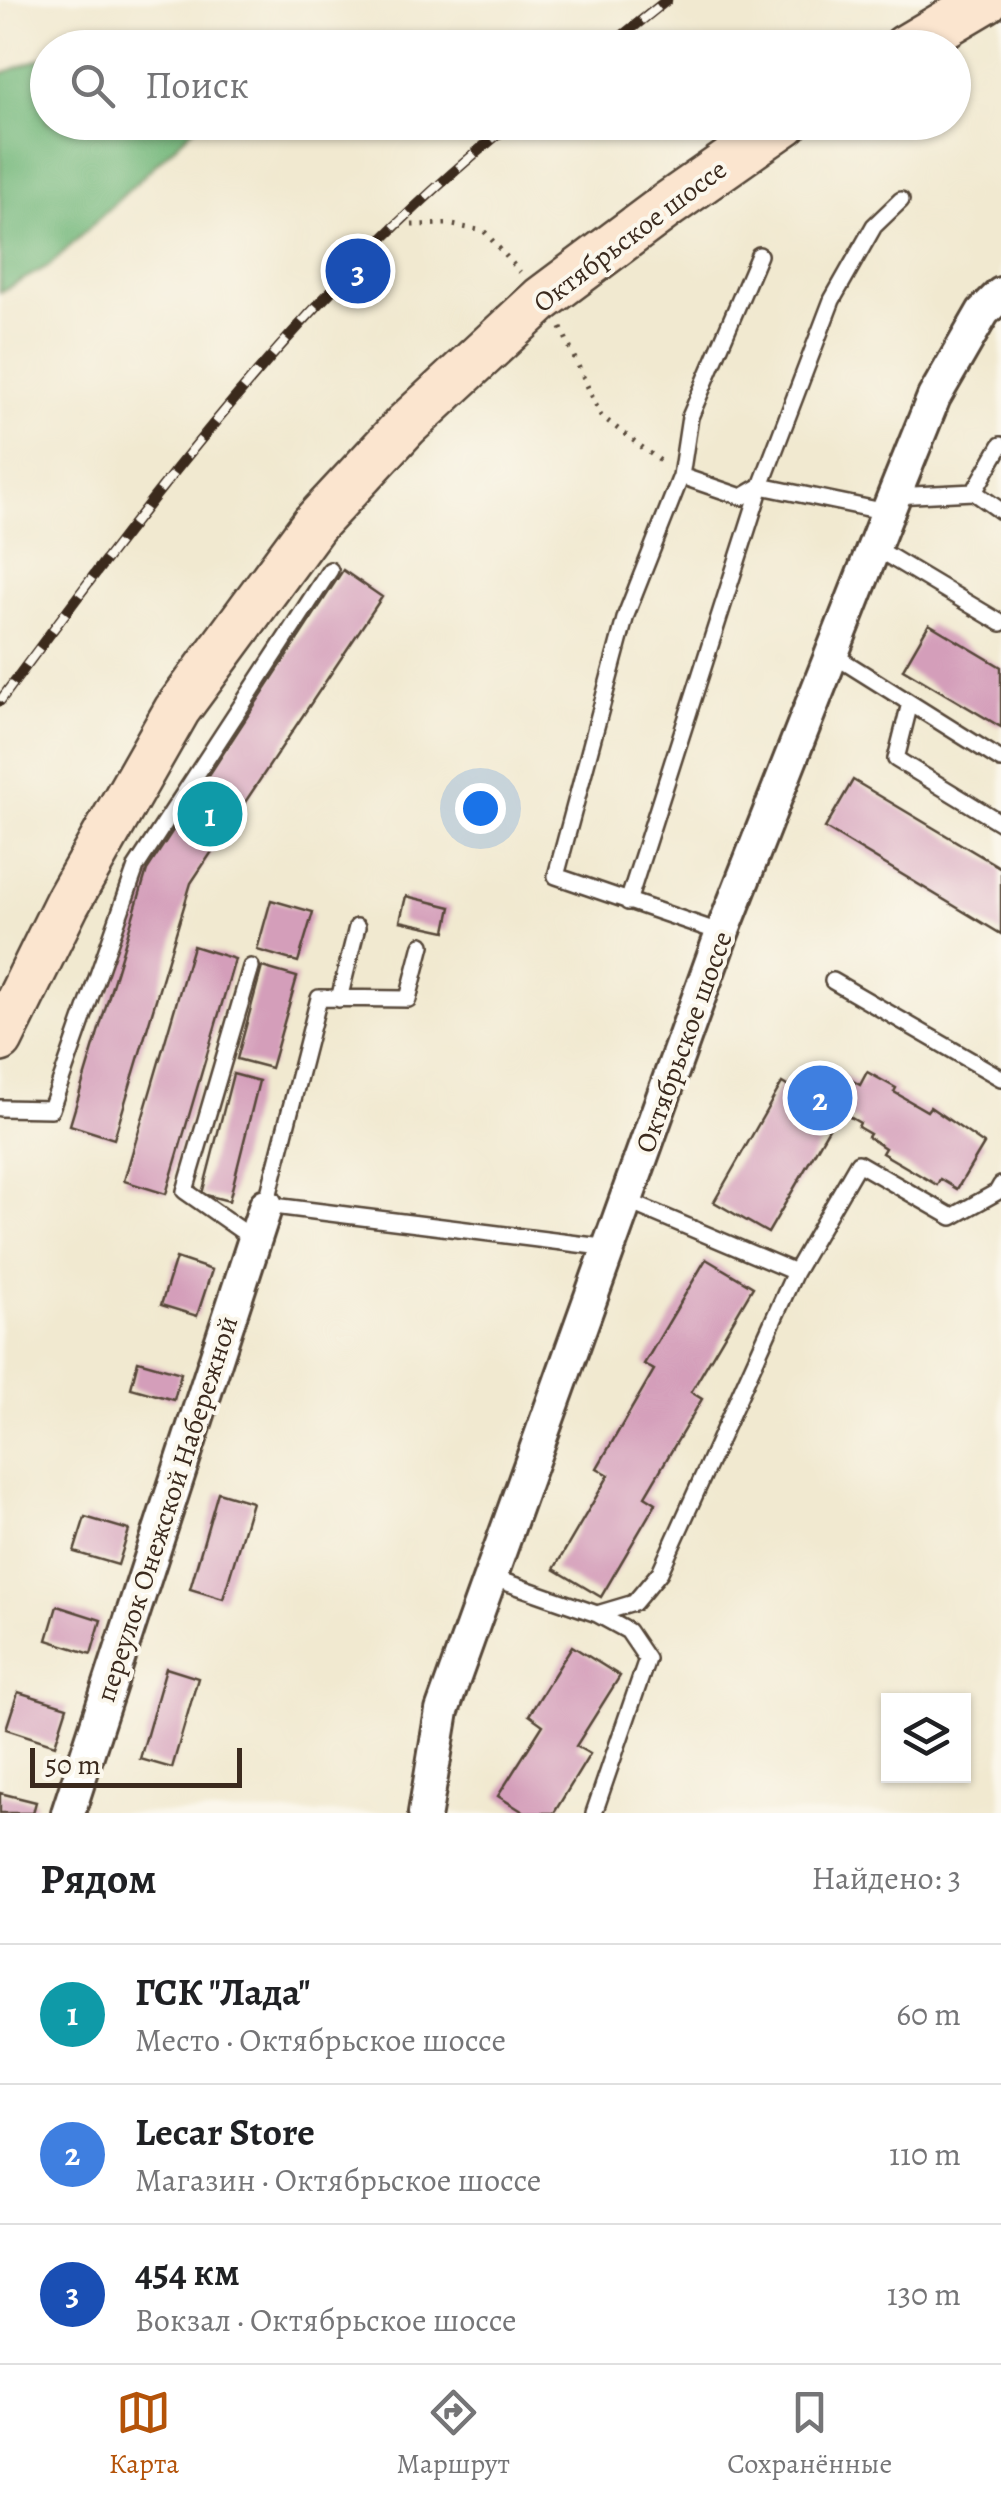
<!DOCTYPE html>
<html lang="ru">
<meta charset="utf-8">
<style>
:root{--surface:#fff;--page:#f2f2f2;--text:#202124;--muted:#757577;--line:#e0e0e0;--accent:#b45309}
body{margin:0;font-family:Alegreya,serif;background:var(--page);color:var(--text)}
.controls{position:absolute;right:30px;bottom:30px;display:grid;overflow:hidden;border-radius:0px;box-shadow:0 2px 8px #0004}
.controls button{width:90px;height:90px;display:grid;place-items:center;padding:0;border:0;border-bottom:2px solid var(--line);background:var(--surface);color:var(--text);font:50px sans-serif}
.scale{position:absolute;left:30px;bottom:25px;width:212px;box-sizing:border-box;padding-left:10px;border:5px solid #3b2a1e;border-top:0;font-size:28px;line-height:35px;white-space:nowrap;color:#3b2a1e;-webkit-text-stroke:8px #fbf7ec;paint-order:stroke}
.you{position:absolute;left:480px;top:808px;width:35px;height:35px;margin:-25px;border:8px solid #fff;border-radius:50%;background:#1a73e8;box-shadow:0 0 0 15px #1a73e833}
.badge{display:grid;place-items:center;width:65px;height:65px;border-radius:50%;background:var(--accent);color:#fff;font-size:32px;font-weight:700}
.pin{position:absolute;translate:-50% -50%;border:5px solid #fff;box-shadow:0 2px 10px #0006}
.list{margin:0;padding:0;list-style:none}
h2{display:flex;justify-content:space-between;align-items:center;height:130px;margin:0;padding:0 40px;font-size:42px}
h2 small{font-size:32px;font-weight:400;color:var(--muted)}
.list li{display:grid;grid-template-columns:65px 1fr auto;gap:30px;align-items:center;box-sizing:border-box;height:140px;padding:0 40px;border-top:2px solid var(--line)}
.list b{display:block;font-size:38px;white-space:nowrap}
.list p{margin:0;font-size:32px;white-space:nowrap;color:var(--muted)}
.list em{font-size:32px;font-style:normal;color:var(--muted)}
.icon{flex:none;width:55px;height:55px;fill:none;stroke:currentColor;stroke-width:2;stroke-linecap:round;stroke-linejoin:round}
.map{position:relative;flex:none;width:1001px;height:1813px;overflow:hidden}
.search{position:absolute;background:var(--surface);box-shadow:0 2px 8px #0004;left:30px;right:30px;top:30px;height:110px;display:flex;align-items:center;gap:25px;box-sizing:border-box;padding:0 35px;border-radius:55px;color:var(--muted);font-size:38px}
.sheet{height:550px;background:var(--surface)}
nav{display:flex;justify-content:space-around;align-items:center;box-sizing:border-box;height:140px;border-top:2px solid var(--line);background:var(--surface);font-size:28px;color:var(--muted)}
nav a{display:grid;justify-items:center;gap:5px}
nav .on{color:var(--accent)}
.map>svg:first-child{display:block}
.forest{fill:#75b87b;stroke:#58714c;stroke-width:2.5}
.building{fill:#d49eba}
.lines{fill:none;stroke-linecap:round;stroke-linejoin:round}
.lane-casing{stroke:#564739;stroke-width:20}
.street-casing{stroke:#564739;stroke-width:38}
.secondary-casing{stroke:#564739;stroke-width:50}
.path{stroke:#564739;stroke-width:5;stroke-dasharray:2.5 8;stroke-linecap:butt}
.lane{stroke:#fff;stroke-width:15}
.street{stroke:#fff;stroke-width:32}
.secondary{stroke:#fbe5cf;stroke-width:45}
.rail-casing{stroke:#3b2a1e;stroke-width:11}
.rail{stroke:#fbf7ec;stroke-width:8;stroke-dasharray:22;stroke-linecap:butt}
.labels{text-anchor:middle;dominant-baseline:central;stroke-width:8;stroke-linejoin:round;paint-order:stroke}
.street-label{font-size:28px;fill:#3b2a1e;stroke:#fbf7ec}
</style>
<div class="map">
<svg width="1001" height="1813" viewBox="0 0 1001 1813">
<rect width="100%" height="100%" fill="#fbf7ec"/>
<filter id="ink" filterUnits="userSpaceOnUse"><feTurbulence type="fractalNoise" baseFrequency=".01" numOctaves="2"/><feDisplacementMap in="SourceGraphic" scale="20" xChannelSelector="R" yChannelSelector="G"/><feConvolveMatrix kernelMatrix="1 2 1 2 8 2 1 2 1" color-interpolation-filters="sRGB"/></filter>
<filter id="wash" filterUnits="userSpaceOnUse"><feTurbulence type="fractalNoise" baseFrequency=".0048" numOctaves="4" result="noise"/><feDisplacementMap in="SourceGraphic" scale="40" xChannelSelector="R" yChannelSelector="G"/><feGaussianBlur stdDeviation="2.25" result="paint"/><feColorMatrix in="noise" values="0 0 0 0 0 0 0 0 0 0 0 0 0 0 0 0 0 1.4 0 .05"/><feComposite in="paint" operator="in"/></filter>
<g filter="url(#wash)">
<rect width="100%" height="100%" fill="#f1e9d0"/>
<path class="forest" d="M162,32L175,47H74Z
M47,56L48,122L199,123L50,265L0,292V74Z"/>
<g id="blocks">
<path class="building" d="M343,570L382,597L191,883L114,1139L70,1125L147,870Z
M929,624L1001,667V727L903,669Z
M853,780L1001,868V934L825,828Z
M406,896L451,907L446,931L400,921Z
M271,900L313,912L298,962L257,950Z
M193,946L235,959L166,1194L124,1181Z
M262,967L297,977L271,1068L237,1059Z
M831,1068L860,1085L867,1072L896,1088L894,1092L927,1111L930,1107L984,1144L957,1189L940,1179L937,1185L882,1153L885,1148L868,1137L870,1134L858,1127L860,1123L839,1111L768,1233L714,1202L782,1083L812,1101Z
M233,1074L259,1081L229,1201L202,1194Z
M176,1258L212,1270L197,1316L161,1305Z
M706,1259L753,1287L691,1392L702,1399L645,1496L656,1503L601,1597L554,1569L609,1475L597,1468L654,1370L644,1364Z
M138,1361L181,1373L174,1400L131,1388Z
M218,1492L252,1502L223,1599L190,1589Z
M85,1517L129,1530L118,1565L74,1552Z
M57,1606L101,1620L91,1654L47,1640Z
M572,1646L620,1676L576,1746L590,1754L554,1813H525L498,1796L543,1725L529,1715Z
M166,1668L198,1678L172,1768L140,1759Z
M18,1692L67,1707L55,1745L6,1729Z
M0,1793L36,1802L33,1813H0Z"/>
</g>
</g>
<g filter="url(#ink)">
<use href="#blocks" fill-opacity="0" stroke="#564739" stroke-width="2.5"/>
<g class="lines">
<g class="lane-casing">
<path id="lane" d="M759,255L690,417L681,476L742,497L761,486L887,512
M681,476L626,615L556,876L722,933
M974,492L1001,445
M894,496L974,492L1001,511
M874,547L1001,623
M832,654L1001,760
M910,703L896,759L1001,823
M628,902L761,486L832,300L874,226L901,200
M422,945L408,999L319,998L266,1205L610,1248
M251,967L185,1191L255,1240
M833,981L1001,1078
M339,999L357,927
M0,1108L51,1109L136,867L330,570
M627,1201L795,1272L858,1163L952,1217L997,1192L1001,1185
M491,1577L597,1614L634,1603L660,1572L795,1272
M594,1813L647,1659L628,1631L597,1614"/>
</g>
<g class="street-casing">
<path id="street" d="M68,1813L266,1205
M425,1813L442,1711L722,933L894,496L934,397L983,312L1001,294"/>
</g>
<g class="secondary-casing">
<path id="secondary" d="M905,48L986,0
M0,1039L67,903L177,710L314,524L406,425L542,299L669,204L786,122"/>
</g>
<path class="path" d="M412,225L447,224L484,231L520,272
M561,328L601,416L663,463"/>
<use href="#lane" class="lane"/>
<use href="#street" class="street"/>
<use href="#secondary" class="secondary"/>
<g class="rail-casing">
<path id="rail" d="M607,48L667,0
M0,701C153,494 311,284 513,122"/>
</g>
<use href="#rail" class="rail"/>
</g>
</g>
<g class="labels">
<g class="street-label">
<text transform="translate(630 236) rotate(-37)">Октябрьское шоссе</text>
<text transform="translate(684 1042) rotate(-70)">Октябрьское шоссе</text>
<text transform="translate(167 1509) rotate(-72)">переулок Онежской Набережной</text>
</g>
</g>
</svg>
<div class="controls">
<button><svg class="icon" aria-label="layers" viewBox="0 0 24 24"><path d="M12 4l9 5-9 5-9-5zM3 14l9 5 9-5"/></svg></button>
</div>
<div class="scale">50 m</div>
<div class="you"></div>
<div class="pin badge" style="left:210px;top:814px;background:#0f9aa8">1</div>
<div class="pin badge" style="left:820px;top:1098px;background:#3f7fe0">2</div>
<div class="pin badge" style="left:358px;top:271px;background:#1a4fb4">3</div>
<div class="search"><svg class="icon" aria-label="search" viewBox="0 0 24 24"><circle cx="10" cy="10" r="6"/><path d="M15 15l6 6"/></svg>Поиск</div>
</div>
<section class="sheet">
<h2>Рядом<small>Найдено: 3</small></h2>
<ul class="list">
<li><span class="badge" style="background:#0f9aa8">1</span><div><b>ГСК &quot;Лада&quot;</b><p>Место · Октябрьское шоссе</p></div><em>60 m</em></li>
<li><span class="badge" style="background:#3f7fe0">2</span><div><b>Lecar Store</b><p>Магазин · Октябрьское шоссе</p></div><em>110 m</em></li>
<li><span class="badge" style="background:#1a4fb4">3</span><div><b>454 км</b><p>Вокзал · Октябрьское шоссе</p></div><em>130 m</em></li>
</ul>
</section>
<nav>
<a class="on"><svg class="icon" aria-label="map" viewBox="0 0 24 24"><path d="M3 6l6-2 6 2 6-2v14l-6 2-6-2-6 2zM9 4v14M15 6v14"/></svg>Карта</a>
<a><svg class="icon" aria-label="directions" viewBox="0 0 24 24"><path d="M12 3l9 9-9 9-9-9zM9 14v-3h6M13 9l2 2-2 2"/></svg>Маршрут</a>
<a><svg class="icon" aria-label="saved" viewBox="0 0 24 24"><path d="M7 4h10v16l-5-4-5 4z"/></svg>Сохранённые</a>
</nav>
